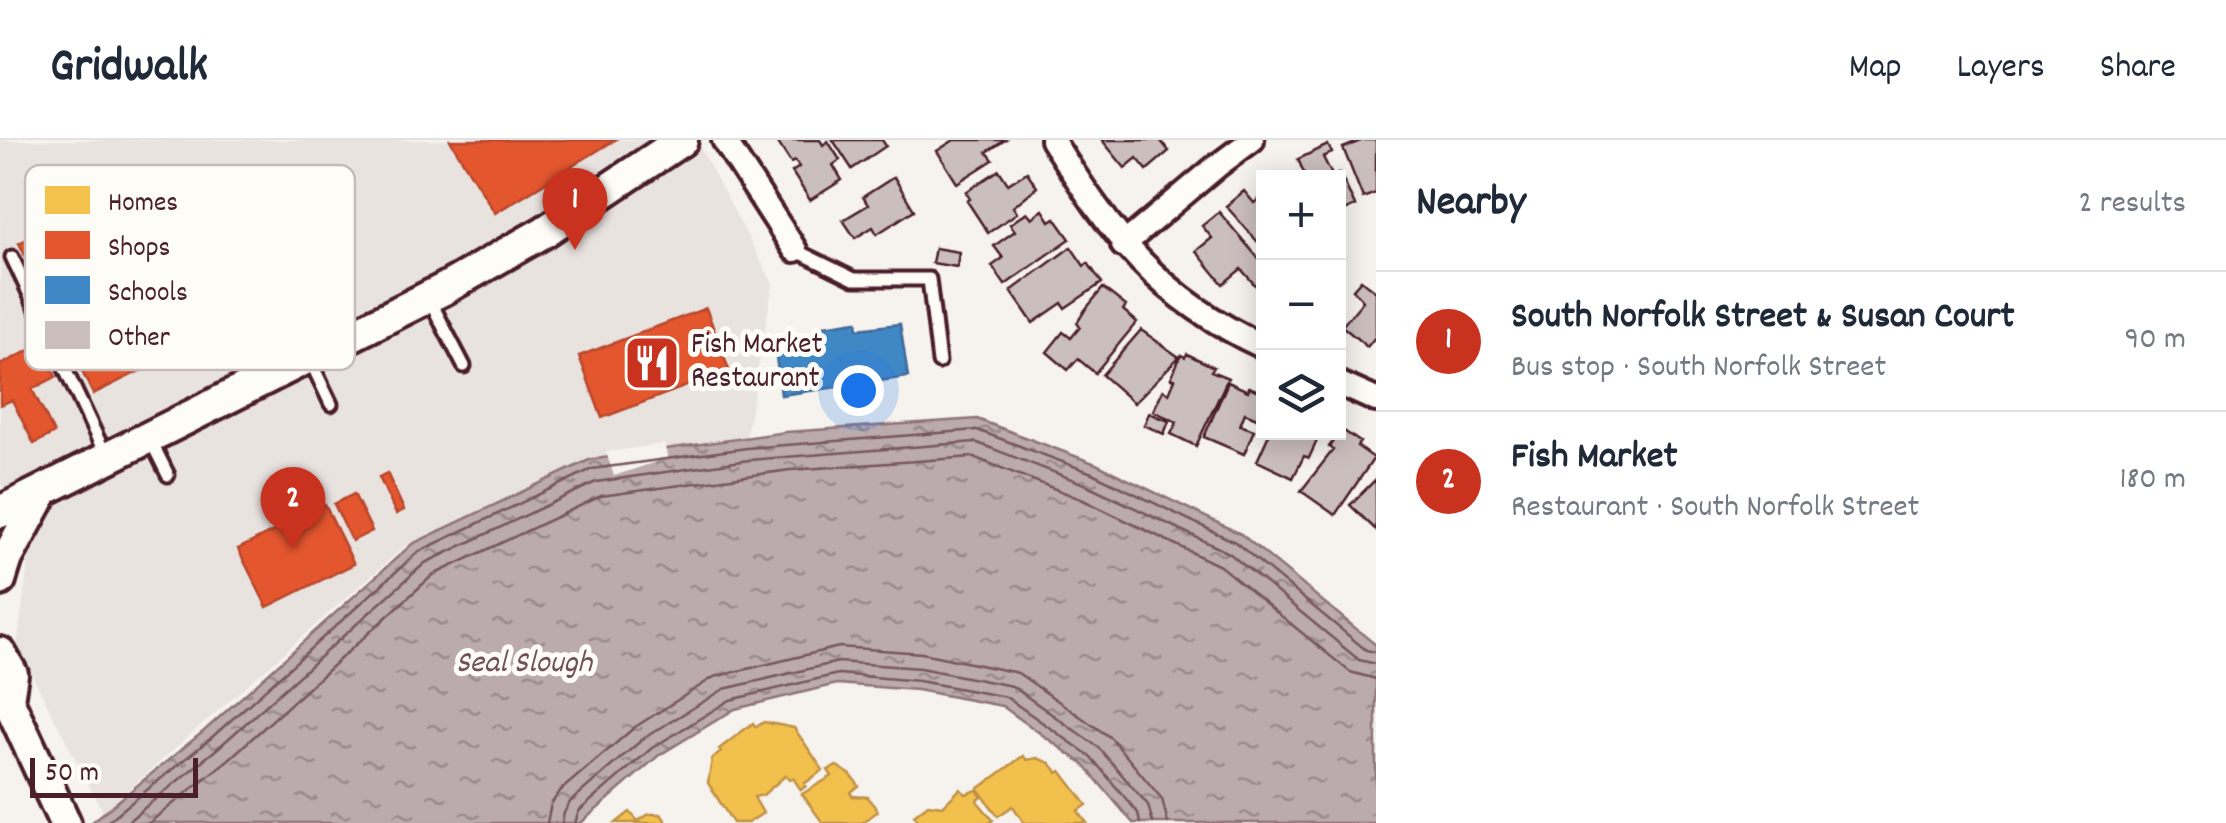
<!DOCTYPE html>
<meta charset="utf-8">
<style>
:root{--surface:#fff;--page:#f2f2f3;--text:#1f2937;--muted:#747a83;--line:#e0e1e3;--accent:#c8321e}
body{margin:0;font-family:Dekko,sans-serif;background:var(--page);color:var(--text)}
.controls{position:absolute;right:30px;top:30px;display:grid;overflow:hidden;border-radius:0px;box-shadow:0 5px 25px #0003}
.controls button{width:90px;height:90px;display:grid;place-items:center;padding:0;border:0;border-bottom:2px solid var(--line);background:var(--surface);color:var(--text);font:50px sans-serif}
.scale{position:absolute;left:30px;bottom:25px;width:168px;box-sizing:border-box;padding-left:10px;border:5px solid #4a1f2b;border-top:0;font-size:28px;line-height:35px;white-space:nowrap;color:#4a1f2b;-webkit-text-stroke:8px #fdfcf7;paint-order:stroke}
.you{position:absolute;left:858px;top:250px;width:35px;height:35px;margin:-25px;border:8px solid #fff;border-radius:50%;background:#1a73e8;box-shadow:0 0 0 15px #1a73e833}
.badge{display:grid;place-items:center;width:65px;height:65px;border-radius:50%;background:var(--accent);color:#fff;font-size:32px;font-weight:700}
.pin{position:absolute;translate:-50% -82px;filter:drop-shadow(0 2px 5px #0008)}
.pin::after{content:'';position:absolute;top:52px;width:35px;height:30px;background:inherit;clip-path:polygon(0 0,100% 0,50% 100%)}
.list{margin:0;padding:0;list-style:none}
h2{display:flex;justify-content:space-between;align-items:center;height:130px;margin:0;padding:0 40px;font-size:42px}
h2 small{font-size:32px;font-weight:400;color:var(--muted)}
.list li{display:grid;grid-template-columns:65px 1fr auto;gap:30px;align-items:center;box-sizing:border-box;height:140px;padding:0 40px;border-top:2px solid var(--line)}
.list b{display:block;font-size:38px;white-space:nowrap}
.list p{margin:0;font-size:32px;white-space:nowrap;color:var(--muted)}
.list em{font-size:32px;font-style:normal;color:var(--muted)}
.icon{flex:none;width:55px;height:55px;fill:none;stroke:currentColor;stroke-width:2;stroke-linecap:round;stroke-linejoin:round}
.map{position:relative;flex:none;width:1376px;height:683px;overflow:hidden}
header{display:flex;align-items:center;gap:60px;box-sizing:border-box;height:140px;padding:0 50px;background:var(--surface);border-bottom:2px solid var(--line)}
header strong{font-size:48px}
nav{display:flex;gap:55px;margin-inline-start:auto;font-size:35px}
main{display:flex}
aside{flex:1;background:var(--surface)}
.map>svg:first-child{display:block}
.built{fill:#e9e3e0}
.water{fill:url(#water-ripples);stroke:#8e7378;stroke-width:2.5}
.pier{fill:#f6f3ef}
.homes{fill:#f2c14e;stroke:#c09044;stroke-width:2.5}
.shops{fill:#e4572e;stroke:#b6462d;stroke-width:2.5}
.schools{fill:#3f88c5;stroke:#426897;stroke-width:2.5}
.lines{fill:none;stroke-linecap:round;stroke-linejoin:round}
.shore{stroke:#77575f;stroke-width:2.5}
.building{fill:#cbbfbe;stroke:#4a1f2b;stroke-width:2.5}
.lane-casing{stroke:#4a1f2b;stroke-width:19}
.street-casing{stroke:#4a1f2b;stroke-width:30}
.secondary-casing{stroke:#4a1f2b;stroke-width:38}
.lane{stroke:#fdfcf7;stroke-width:11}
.street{stroke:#fdfcf7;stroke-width:22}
.secondary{stroke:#fdfcf7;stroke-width:30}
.labels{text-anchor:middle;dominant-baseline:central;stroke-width:10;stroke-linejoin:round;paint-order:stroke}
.poi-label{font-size:30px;fill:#4a1f2b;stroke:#fdfcf7;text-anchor:start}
.water-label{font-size:32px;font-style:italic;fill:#725058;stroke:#fdfcf7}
.key{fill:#fdfcf7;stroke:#c7baba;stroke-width:2.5}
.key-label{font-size:28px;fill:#4a1f2b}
</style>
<header>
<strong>Gridwalk</strong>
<nav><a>Map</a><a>Layers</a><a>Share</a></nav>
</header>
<main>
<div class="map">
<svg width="1376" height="683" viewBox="0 0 1376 683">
<defs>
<pattern id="water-ripples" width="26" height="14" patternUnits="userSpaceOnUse" patternTransform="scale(2.5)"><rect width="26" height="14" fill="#bbabac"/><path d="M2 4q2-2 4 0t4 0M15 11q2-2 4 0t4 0" fill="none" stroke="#9a8b8c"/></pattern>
</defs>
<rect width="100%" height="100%" fill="#f6f3ef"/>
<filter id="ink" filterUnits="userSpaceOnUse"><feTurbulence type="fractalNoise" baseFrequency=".01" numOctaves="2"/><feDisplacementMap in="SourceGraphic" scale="20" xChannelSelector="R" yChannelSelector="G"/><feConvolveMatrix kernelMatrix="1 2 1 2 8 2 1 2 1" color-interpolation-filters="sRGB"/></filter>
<g filter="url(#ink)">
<path class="built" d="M0,0H696L773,144L746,298L589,320L405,406L103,672L17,506L30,410L0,341Z"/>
<path class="water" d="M977,279L1096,324L1241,394L1376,505V683H1133L1083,624L1002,566L917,550L837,544L735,569L658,616L581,683H91L204,591L412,404L589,320L786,292Z"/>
<path class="pier" d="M664,304L668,318L614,336L606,312Z"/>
<path class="homes" d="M764,582L794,588L823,630L804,644L806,646L801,650L793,638L790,640L786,635L763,655L754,657L763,673L748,683H733L708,643L712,619L721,612L719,609L753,583L756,587Z
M1023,616L1027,620L1037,618L1050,623L1058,633L1061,631L1087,665L1078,671L1087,683H1024L1013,666L998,676L978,649Z
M837,626L851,635L859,646L851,652L852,656L868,657L878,671L862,683H823L802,654L832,636L828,630Z
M960,649L966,654L977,650L982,657L977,661L993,680L990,683H921L914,675L928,664L943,666Z
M630,672L638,681L649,674H661L667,683H616Z"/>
<path class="shops" d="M450,0H615L495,73Z
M75,75L148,227L93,254L19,103Z
M706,168L729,230L602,278L579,216Z
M40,205L56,237L32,249L54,293L34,304L12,260L0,265V225Z
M387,333L404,370L396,374L379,337Z
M354,354L372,391L352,401L334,364Z
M325,365L354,424L267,467L238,409Z"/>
<path class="schools" d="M857,181L858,189L900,184L908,237L781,255L774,201L819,195L817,187Z"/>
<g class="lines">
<path class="shore" d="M106,683L210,599L418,412L592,329L747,308L977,290L1092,333L1235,402L1366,510L1376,512
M126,683L218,608L425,423L596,342L749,320L975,302L1087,345L1229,413L1359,520L1376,524
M149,683L228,620L433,435L601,356L790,330L973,317L1081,359L1220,426L1350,532L1376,539
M547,683L551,664L561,650L635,587L714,537L839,507L922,513L1018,533L1111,598L1162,659L1168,683
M562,683L564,673L570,662L644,598L724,549L838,522L920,528L1012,546L1098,607L1148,665L1153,683
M575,683L579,671L652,608L730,560L838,534L919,541L1006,557L1090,616L1138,673L1140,683"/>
</g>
<path class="building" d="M783,0H820L823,5L828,1L840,20L833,25L842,40L810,60L792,32L799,27L795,21L791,23L778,3Z
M833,0H882L886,6L852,29Z
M954,0H1005L987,12L993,20L957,43L937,11Z
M1102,0H1160L1169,11L1147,30L1137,18L1125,28Z
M1363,0H1376V53L1363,58L1343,8Z
M1328,5L1332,13L1323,17L1333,37L1340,33L1355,66L1338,74V38H1306L1298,19Z
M999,30L1008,44L1027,32L1037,47L1013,67L1017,73L988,93L967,61L970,59L966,52Z
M894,37L914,70L877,94L873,87L855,98L843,80L868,65L863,57Z
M1244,51L1254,63L1264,55V109L1226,66Z
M1043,70L1050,81L1055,78L1070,99L1005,145L992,126L1003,118L994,106L1015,91L1010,84L1027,72L1032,78Z
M1219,72L1264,125V138L1255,145L1241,129L1223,144L1196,111L1212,98L1202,86Z
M1071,107L1084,126L1088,123L1102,143L1065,168L1062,163L1033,183L1011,151Z
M935,108L959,112L957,127L932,123Z
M1361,140L1376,152V196L1367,207L1342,186L1363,161L1353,149Z
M1103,148L1126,166L1123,170L1137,182L1095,233L1078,219L1068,230L1047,212L1063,192L1071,198L1080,187L1077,183L1085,170Z
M1141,190L1179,217L1134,263L1102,235Z
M1187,214L1214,227L1211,231L1228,238L1196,306L1171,294L1177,282L1153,271L1163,250L1169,253L1175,239L1171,238L1181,215L1185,217Z
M1228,242L1248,251L1249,247L1264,253V281L1245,273L1240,285L1254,290L1244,314L1204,297Z
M1149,273L1169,281L1164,294L1144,285Z
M1341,289L1360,302L1357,306L1374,318L1335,375L1301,351L1333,310L1329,307Z
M1270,292H1321L1309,318L1304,316L1293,338L1257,321Z
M1376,339V390L1350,365Z"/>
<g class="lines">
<g class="lane-casing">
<path id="lane" d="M795,110L854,139H929L939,222
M12,117L107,318
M428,157L464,226
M309,218L331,264
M151,301L168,335"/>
</g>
<g class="street-casing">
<path id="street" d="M724,0L795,110
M1052,0C1114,97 1156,157 1264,207
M1123,105L1217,26L1252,0
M1338,243L1376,260"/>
</g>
<g class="secondary-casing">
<path id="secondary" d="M0,372L444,149L544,92L682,0
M0,440L7,418L44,350
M0,513L12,534L8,560
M0,555L8,560L65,683"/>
</g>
<use href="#lane" class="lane"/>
<use href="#street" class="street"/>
<use href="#secondary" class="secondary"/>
</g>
</g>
<defs>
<g id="restaurant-square" transform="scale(2.875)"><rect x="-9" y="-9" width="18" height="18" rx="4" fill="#c8321e" stroke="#fdfcf7"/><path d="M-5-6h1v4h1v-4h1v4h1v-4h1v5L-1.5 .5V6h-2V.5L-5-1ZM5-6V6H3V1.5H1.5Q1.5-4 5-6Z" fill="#fff"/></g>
</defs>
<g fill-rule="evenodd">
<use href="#restaurant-square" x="652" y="223"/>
</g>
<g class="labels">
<g class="poi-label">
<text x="691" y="206">Fish Market<tspan x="691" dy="34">Restaurant</tspan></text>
</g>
<g class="water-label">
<text x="524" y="525">Seal Slough</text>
</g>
</g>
<rect x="25" y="25" width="330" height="205" rx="15" class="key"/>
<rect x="45" y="46" width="45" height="28" fill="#f2c14e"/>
<rect x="45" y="91" width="45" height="28" fill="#e4572e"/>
<rect x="45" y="136" width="45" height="28" fill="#3f88c5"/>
<rect x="45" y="181" width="45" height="28" fill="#cbbfbe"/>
<g class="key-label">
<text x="108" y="70">Homes</text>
<text x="108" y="115">Shops</text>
<text x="108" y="160">Schools</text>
<text x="108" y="205">Other</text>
</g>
</svg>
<div class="controls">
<button>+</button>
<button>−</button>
<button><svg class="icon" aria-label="layers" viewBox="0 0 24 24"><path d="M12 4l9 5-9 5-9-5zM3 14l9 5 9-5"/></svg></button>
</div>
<div class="scale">50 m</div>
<div class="you"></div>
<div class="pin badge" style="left:575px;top:110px">1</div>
<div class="pin badge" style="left:293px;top:409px">2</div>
</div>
<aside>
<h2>Nearby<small>2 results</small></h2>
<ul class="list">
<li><span class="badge">1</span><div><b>South Norfolk Street &amp; Susan Court</b><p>Bus stop · South Norfolk Street</p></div><em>90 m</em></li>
<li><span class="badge">2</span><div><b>Fish Market</b><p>Restaurant · South Norfolk Street</p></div><em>180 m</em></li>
</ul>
</aside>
</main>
